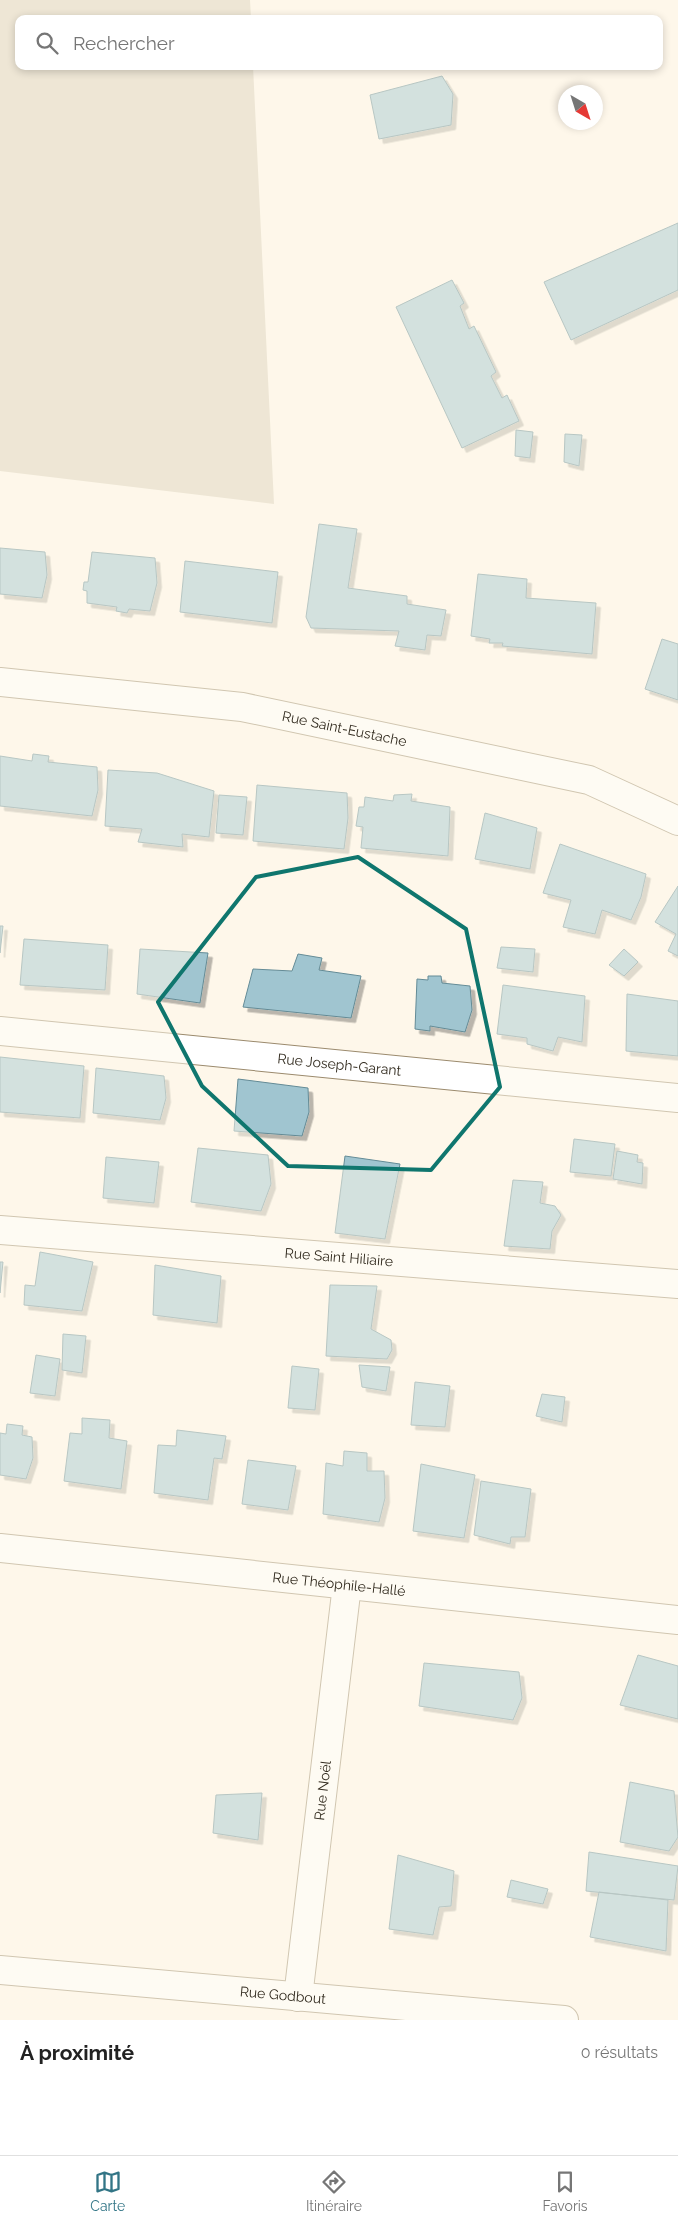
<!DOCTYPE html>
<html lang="fr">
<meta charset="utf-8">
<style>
:root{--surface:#fff;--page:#f6f6f6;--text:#222;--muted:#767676;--line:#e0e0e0;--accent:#327586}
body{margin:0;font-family:Raleway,sans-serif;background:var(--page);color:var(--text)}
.compass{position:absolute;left:558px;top:85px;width:45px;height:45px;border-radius:50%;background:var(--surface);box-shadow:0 2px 8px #0003;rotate:141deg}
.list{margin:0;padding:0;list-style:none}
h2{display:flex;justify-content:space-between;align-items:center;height:65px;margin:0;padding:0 20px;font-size:21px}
h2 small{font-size:16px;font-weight:400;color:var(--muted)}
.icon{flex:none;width:28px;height:28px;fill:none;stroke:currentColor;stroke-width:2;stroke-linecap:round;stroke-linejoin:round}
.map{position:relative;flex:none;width:678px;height:2020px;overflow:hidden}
.search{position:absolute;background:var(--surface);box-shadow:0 2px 8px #0003;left:15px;right:15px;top:15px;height:55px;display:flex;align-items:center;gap:12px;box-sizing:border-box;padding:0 18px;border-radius:10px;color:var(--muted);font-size:19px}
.sheet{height:135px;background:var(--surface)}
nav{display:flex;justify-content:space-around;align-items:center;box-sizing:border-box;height:70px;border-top:1px solid var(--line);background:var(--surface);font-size:14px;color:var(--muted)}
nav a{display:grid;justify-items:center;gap:2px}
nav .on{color:var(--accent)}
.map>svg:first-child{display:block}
.green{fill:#dbd0bd}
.building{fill:#a0c5d0;stroke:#648b96;filter:url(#shadow)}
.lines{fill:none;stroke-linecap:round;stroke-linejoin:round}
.minor-casing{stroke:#9b8a6d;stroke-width:30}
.minor{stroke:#fff;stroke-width:28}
.marked{fill:none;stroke:#0f766e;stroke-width:4;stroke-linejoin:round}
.labels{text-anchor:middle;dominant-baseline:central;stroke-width:5;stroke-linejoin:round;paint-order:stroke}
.street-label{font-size:14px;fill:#322b1f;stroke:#fef7ea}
</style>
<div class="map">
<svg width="678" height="2020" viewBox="0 0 678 2020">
<defs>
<filter id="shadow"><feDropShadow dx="4.5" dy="4.5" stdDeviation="0" flood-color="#0004"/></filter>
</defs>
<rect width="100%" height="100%" fill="#fef7ea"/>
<path class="green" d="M0,0H250L251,19H19V66H253L274,504L0,471Z"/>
<path class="building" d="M442,76L453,94L451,125L379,139L370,95Z
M678,223V290L571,340L544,282Z
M452,280L464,303L460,306L469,329L474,326L496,372L491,376L502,398L507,395L519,421L462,448L396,307Z
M516,430L533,432L530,458L515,456Z
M565,434L582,435L579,466L564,462Z
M319,524L357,529L348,588L407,596V604L446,610L441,636L427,635L425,650L395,646L399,631L311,628L306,617Z
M0,548L45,552L47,575L42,598L0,594Z
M92,552L155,558L157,583L150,611L129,609L127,613L116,611L117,607L87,603V591L83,590L84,582H88Z
M185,561L278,572L272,623L180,612Z
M478,574L527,579L526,598L596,603L592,654L502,646L503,643H489L490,639L471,636Z
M662,639L678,644V700L645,689Z
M33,754L49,756L48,762L97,767L98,790L92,816L0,806V756L32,761Z
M108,770L157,773L214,791L209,837L182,834L183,847L138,842L142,829L105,826Z
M257,785L347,793L348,818L344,849L253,841Z
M412,794L411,801L450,807L448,856L361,848L363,827L356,826L359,807H364L365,797L393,801L394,795Z
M219,795L247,797L243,835L216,833Z
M485,813L537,828L530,869L475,859Z
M560,844L646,874L641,897L631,920L602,910L595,934L563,927L571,900L543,893Z
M678,886V956L668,951L676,934L655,922Z
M0,926H3L0,953Z
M24,939L108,945L105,990L20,985Z
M501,947L535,949L533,972L497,968Z
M140,949L208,953L200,1003L137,994Z
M624,949L638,962L624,976L609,965Z
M298,954L322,958L319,970L361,976L351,1018L243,1007L253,969L292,971Z
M428,976H441L442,983L470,986L472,1010L465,1032L430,1026V1031L415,1029L417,979L428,980Z
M503,985L585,996L582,1042L558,1037L553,1051L527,1044V1038L497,1034Z
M627,994L678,1001V1056L626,1051Z
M0,1057L84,1066L80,1118L0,1112Z
M96,1068L164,1076L166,1098L160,1120L93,1113Z
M238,1079L308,1088L309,1112L302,1136L234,1131Z
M574,1139L615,1144L611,1176L570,1172Z
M198,1148L268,1155L271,1184L261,1211L191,1202Z
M617,1151L638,1155L637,1162L643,1163L642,1184L613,1179Z
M345,1156L400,1164L385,1239L335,1233Z
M106,1157L159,1162L154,1203L103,1198Z
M513,1180L543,1182L540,1203L555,1206L561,1215L552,1231L550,1249L504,1246Z
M40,1252L93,1262L82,1311L24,1305L25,1285L35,1286Z
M0,1262H3L0,1293Z
M155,1265L221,1276L217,1323L153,1315Z
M330,1285L377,1286L371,1329L391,1340L392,1350L387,1359L326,1356Z
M63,1334L86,1336L82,1373L62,1370Z
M36,1355L60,1359L55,1396L30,1393Z
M359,1365L390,1367L386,1391L362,1387Z
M292,1366L319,1369L315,1410L288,1408Z
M415,1382L450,1386L445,1427L411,1425Z
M542,1394L565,1397L562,1422L536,1416Z
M82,1418L110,1420L109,1438L127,1441L121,1489L64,1481L70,1433L82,1434Z
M7,1424L23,1426L22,1435L32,1437L33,1458L26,1479L0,1475V1433L6,1434Z
M177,1430L226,1436L222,1459L214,1458L208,1500L154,1493L158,1445L176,1446Z
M344,1451L367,1453V1471H384L385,1498L379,1522L323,1514L326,1463L343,1466Z
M248,1460L296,1466L288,1510L242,1504Z
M421,1464L475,1475L464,1538L413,1531Z
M481,1481L531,1489L525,1537H511L510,1544L474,1535Z
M638,1655L678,1666V1719L620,1705Z
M424,1663L519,1672L522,1698L513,1720L419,1706Z
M630,1782L674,1791L678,1837L669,1851L620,1842Z
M262,1793L258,1840L213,1833L216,1795Z
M589,1852L678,1866L674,1900L586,1891Z
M398,1855L454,1871L451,1906L439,1907L433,1935L389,1929Z
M511,1880L548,1889L543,1904L507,1897Z
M599,1892L668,1900L666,1951L590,1937Z"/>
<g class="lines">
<g class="minor-casing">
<g id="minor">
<path id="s1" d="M0,682L242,707L589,780L678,821"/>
<path id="s2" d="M0,1031L678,1098"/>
<path id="s3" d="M0,1230L678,1284"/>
<path id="s4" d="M0,1548L678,1620"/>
<path id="s5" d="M0,1970L564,2020"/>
<path id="s6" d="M298,1997L347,1585"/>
</g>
</g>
<use href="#minor" class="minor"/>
</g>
<path d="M0 0H678V2020H0ZM358,857L466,929L500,1087L431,1170L288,1166L202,1086L158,1002L256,877Z" fill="#fef7ea" fill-opacity=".55" fill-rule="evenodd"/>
<path class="marked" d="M358,857L466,929L500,1087L431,1170L288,1166L202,1086L158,1002L256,877Z"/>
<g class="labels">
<g class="street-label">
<text stroke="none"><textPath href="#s1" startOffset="348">Rue Saint-Eustache</textPath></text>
<text stroke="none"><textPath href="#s2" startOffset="341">Rue Joseph-Garant</textPath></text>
<text stroke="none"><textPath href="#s3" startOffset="340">Rue Saint Hiliaire</textPath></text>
<text stroke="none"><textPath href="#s4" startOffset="341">Rue Théophile-Hallé</textPath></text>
<text stroke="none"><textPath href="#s6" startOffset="208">Rue Noël</textPath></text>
<text stroke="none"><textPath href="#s5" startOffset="284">Rue Godbout</textPath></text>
</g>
</g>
</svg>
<svg class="compass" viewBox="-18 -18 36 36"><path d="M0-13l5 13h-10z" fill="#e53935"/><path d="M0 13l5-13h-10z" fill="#767676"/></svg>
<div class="search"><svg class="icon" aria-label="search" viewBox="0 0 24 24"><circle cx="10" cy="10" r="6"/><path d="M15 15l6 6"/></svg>Rechercher</div>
</div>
<section class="sheet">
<h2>À proximité<small>0 résultats</small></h2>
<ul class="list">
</ul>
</section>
<nav>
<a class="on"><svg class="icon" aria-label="map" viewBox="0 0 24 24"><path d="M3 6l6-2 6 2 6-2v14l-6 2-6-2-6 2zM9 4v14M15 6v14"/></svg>Carte</a>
<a><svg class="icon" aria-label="directions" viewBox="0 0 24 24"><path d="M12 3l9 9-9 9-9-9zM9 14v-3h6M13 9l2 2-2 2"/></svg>Itinéraire</a>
<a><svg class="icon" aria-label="saved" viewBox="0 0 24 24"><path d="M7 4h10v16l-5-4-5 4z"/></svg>Favoris</a>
</nav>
